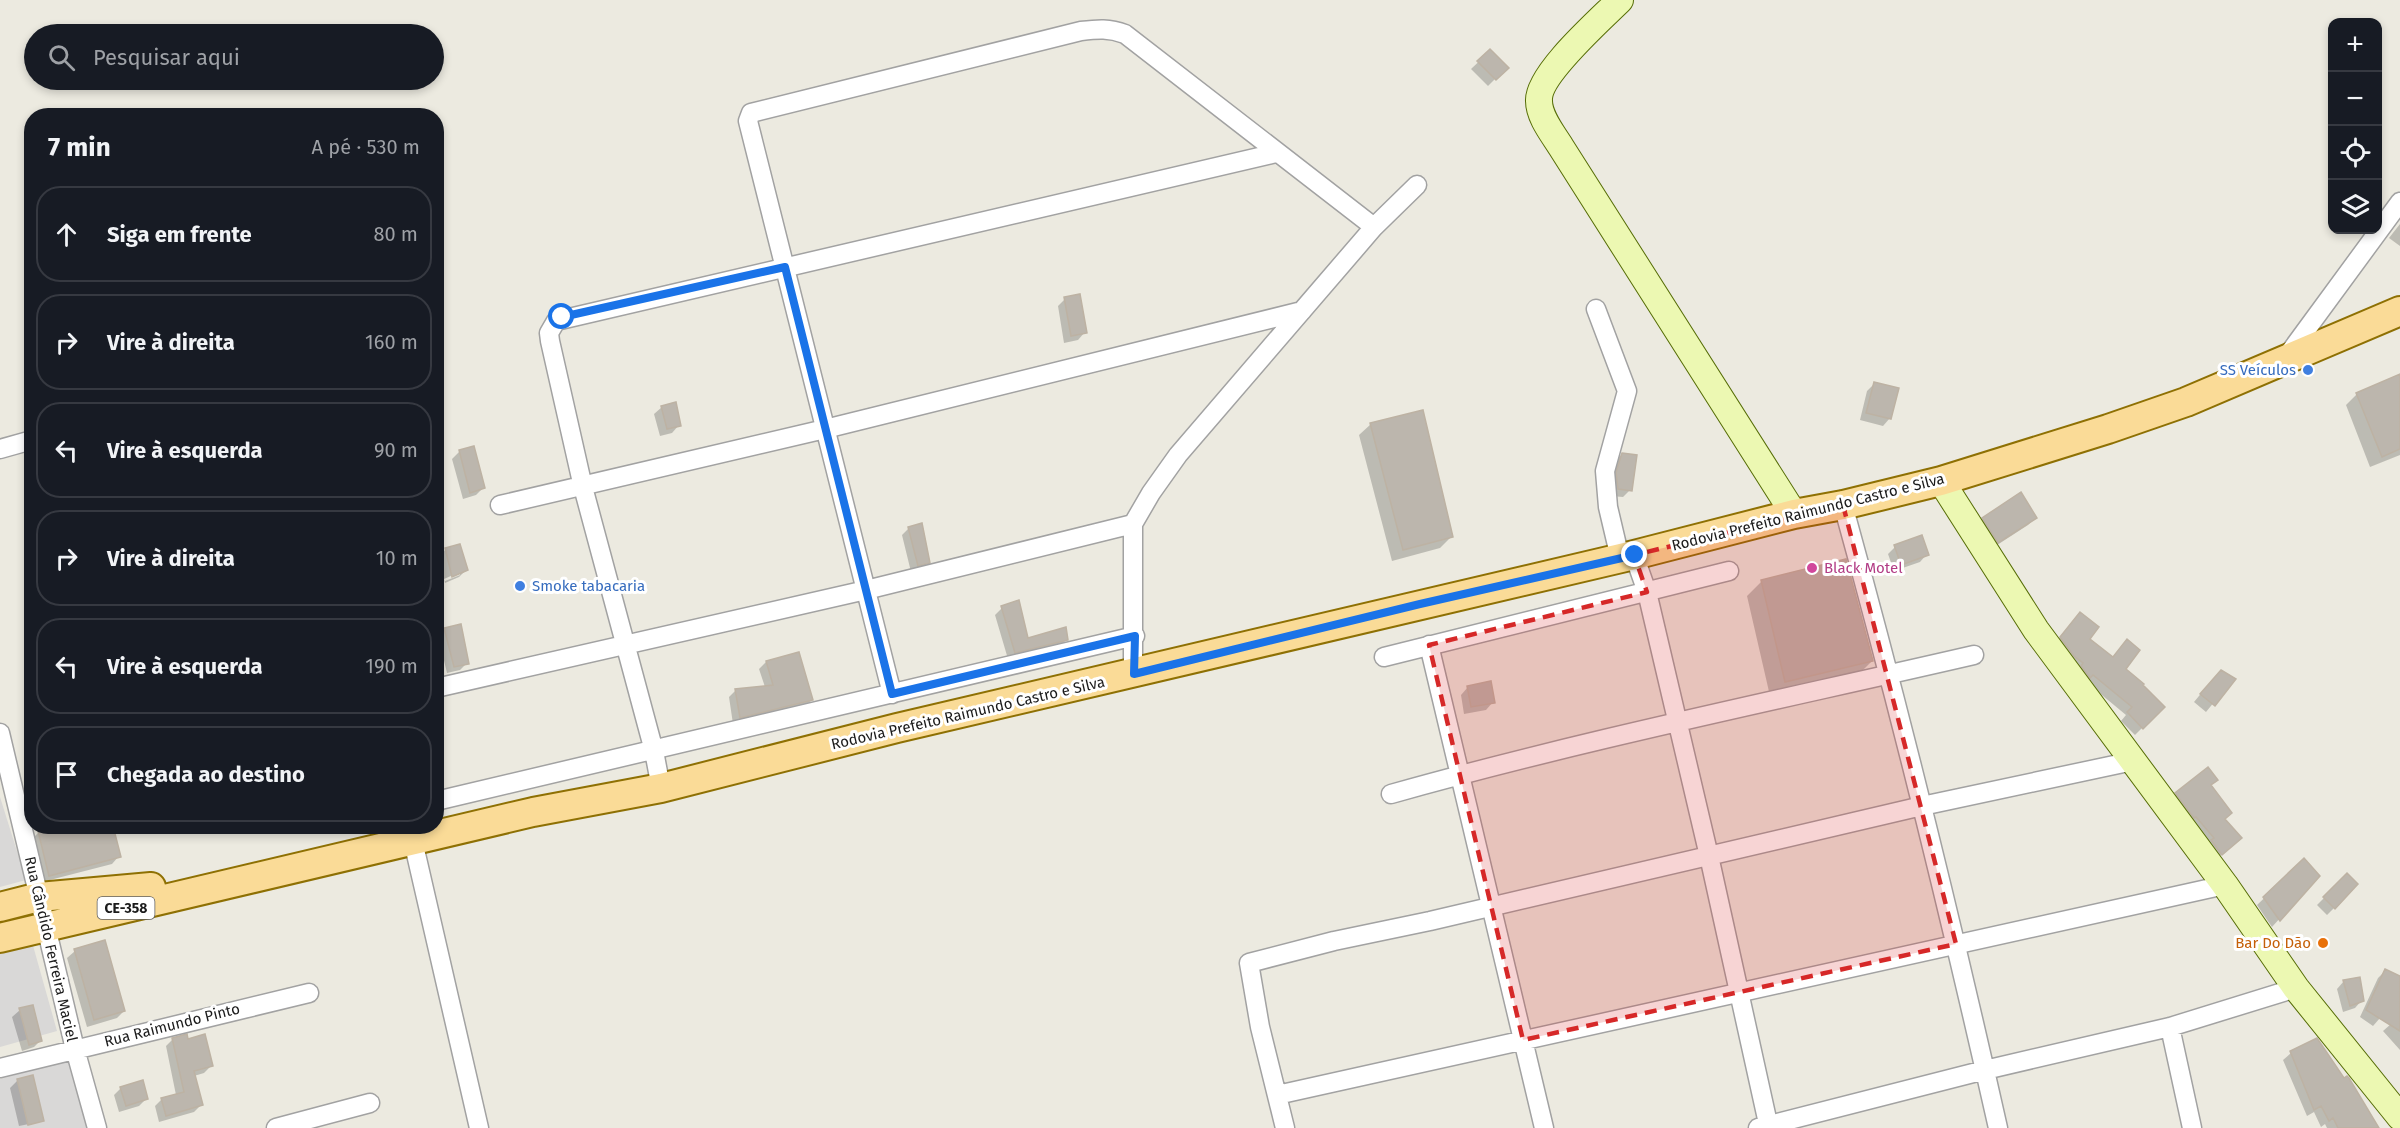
<!DOCTYPE html>
<html lang="pt">
<meta charset="utf-8">
<style>
:root{--surface:#171b24;--page:#242831;--text:#f1f3f6;--muted:#9ea1a6;--line:#363941}
body{margin:0;font-family:"Fira Sans",sans-serif;background:var(--page);color:var(--text)}
.controls{position:absolute;right:18px;top:18px;display:grid;overflow:hidden;border-radius:12px;box-shadow:0 3px 9px #0003}
.controls button{width:54px;height:54px;display:grid;place-items:center;padding:0;border:0;border-bottom:2px solid var(--line);background:var(--surface);color:var(--text);font:30px sans-serif}
.stop{position:absolute;width:18px;height:18px;margin:-14px;border:4px solid #1a73e8;border-radius:50%;background:#fff}
.stop.end{background:#1a73e8;border-color:#fff;box-shadow:0 2px 6px #0008}
.list{margin:0;padding:0;list-style:none}
h2{display:flex;justify-content:space-between;align-items:center;height:78px;margin:0;padding:0 24px;font-size:26px}
h2 small{font-size:20px;font-weight:400;color:var(--muted)}
.list li{display:grid;grid-template-columns:39px 1fr auto;gap:18px;align-items:center;box-sizing:border-box;height:96px;margin:0 12px 12px;padding:0 12px;border:2px solid var(--line);border-radius:24px}
.list b{display:block;font-size:22px;white-space:nowrap}
.list em{font-size:20px;font-style:normal;color:var(--muted)}
.icon{flex:none;width:33px;height:33px;fill:none;stroke:currentColor;stroke-width:2;stroke-linecap:round;stroke-linejoin:round}
.map{position:relative;flex:none;width:2400px;height:1128px;overflow:hidden}
.search{position:absolute;background:var(--surface);box-shadow:0 3px 9px #0003;left:24px;top:24px;width:420px;height:66px;display:flex;align-items:center;gap:15px;box-sizing:border-box;padding:0 21px;border-radius:33px;color:var(--muted);font-size:22px}
.panel{position:absolute;background:var(--surface);box-shadow:0 3px 9px #0003;left:24px;top:108px;width:420px;height:726px;border-radius:24px}
.map>svg:first-child{display:block}
.residential{fill:#d9d8d7}
.shadow{fill:#0003;fill-rule:evenodd}
.building{fill:#bcb6ad;stroke:#bdb2a3;stroke-width:1.5}
.lines{fill:none;stroke-linecap:round;stroke-linejoin:round}
.street-casing{stroke:#a2a2a2;stroke-width:21}
.secondary-casing{stroke:#566d06;stroke-width:28}
.primary-casing{stroke:#8e7003;stroke-width:32}
.street{stroke:#fff;stroke-width:18}
.secondary{stroke:#ecf8b2;stroke-width:26}
.primary{stroke:#fadb97;stroke-width:28}
.route{stroke:#1a73e8;stroke-width:8}
.marked{fill:#d62828;fill-opacity:0.2;stroke:#d62828;stroke-width:4.5;stroke-dasharray:12 8;stroke-linejoin:round}
.shop-dot{fill:#3f7fe0;stroke:#fff;stroke-width:2}
.hotel-dot{fill:#d1479c;stroke:#fff;stroke-width:2}
.food-dot{fill:#e8710a;stroke:#fff;stroke-width:2}
.labels{text-anchor:middle;dominant-baseline:central;stroke-width:6;stroke-linejoin:round;paint-order:stroke}
.shield{fill:#fff;stroke:#5f5f5f;stroke-width:1.5}
.shield-label{font-size:14px;font-weight:bold;fill:#1b1b1b}
.shop-label{font-size:15px;fill:#366cbe;stroke:#fff;text-anchor:end}
.street-label{font-size:15px;fill:#1b1b1b;stroke:#fff}
.hotel-label{font-size:15px;fill:#b23c85;stroke:#fff;text-anchor:start}
.food-label{font-size:15px;fill:#c56008;stroke:#fff;text-anchor:end}
</style>
<div class="map">
<svg width="2400" height="1128" viewBox="0 0 2400 1128">
<rect width="100%" height="100%" fill="#eceae0"/>
<path class="residential" d="M0,797L26,880L0,887Z
M32,942L57,1031L0,1047V951Z
M71,1060L88,1128H0V1079Z"/>
<path class="shadow" d="M1490,51L1506,68L1488,86L1471,69Z
M2400,224V246L2389,238Z
M1065,299L1085,332L1078,340L1064,343L1058,306Z
M2400,376V455L2370,467L2346,405L2357,394Z
M1874,384L1890,418L1883,426L1860,420L1867,391Z
M662,407L679,425L672,433L660,436L654,414Z
M1371,424L1451,537L1440,548L1392,561L1359,435Z
M459,452L483,488L476,495L463,499L452,459Z
M1622,454L1630,490L1623,497L1611,496L1615,462Z
M2035,518L2028,525L1991,549L1976,526L1983,519Z
M909,528L928,562L921,569L911,572L902,535Z
M1895,547L1927,554L1920,562L1894,571L1888,554Z
M446,549L466,570L459,577L445,583L439,557ZM460,572V575L445,581L444,579Z
M1762,581L1872,661L1857,676L1770,696L1747,596Z
M1002,608L1027,640H1066L1059,647L1008,659L995,615Z
M2073,621L2088,639L2112,658L2127,641L2124,670L2163,707L2135,735L2121,721L2126,715L2085,681L2054,645Z
M445,629L467,663L460,670L447,673L438,636Z
M766,662L812,700L804,707L733,724L729,697L736,690L765,687L759,669Z
M2213,679H2233L2206,712L2194,702Z
M1468,687L1493,702L1486,710L1464,714L1461,695Z
M2210,786L2233,845L2214,861L2169,801L2176,794Z
M62,826L119,856L112,864L42,882L31,840L38,833Z
M2304,860L2318,876L2272,927L2257,905Z
M2347,875L2334,908L2327,915L2317,905Z
M75,951L124,1011L117,1018L87,1027L67,958Z
M2385,971L2400,978V984L2380,1018L2373,1026L2360,1017L2378,978Z
M2344,981L2362,1000L2355,1008L2343,1012L2337,989Z
M20,1010L41,1040L34,1047L22,1051L12,1017Z
M2400,1016V1050L2383,1031Z
M173,1039L212,1065L204,1073L194,1076L201,1105L194,1112L159,1122L155,1106L162,1099L176,1095L166,1046Z
M2316,1040L2344,1080L2378,1128H2327L2325,1124L2321,1127L2314,1112L2307,1116L2283,1060L2291,1053Z
M32,1077L34,1123L19,1126L10,1088L17,1081Z
M121,1088L146,1099L139,1106L119,1112L114,1095Z"/>
<path class="building" d="M1490,49L1509,68L1496,80L1477,61Z
M1080,294L1087,333L1071,336L1064,297Z
M2400,374V449L2382,457L2356,393Z
M1874,382L1899,388L1891,419L1866,413Z
M676,402L681,426L667,429L661,406Z
M1423,410L1453,537L1403,550L1370,423Z
M474,446L485,488L470,493L459,450Z
M1622,453L1637,455L1632,491L1618,489L1616,472Z
M2021,492L2037,518L1998,543L1982,518Z
M922,523L930,563L918,566L908,527Z
M1922,535L1929,555L1901,565L1894,545Z
M460,544L468,570L452,577L445,548Z
M1846,559L1873,661L1785,682L1761,580Z
M1019,600L1028,638L1066,627L1068,640L1015,653L1001,606Z
M2080,612L2099,627L2090,639L2113,657L2127,639L2140,650L2126,669L2144,684L2143,685L2165,707L2143,729L2127,712L2132,707L2093,675L2090,678L2081,666L2083,663L2074,656L2060,637Z
M461,624L469,664L454,667L444,628Z
M799,652L813,700L740,718L735,689L773,685L766,661Z
M2221,670L2236,679L2215,706L2200,694Z
M1491,681L1495,703L1471,707L1467,686Z
M2208,767L2218,780L2211,785L2232,813L2225,819L2242,838L2222,855L2211,840L2214,838L2196,817L2194,818L2175,793Z
M56,826H113L121,857L49,876L38,831Z
M2304,858L2320,876L2280,921L2263,897Z
M2347,873L2358,884L2335,909L2323,897Z
M105,940L125,1011L94,1020L74,949Z
M2385,969L2400,976V1031L2366,1010Z
M2360,977L2364,1001L2350,1006L2343,980Z
M33,1005L42,1041L29,1045L19,1008Z
M187,1034L188,1039L205,1034L213,1066L194,1071L203,1105L166,1116L161,1098L184,1092L172,1038Z
M2317,1038L2344,1078L2347,1076L2349,1078L2379,1128H2338L2333,1118L2329,1121L2321,1106L2314,1110L2290,1051Z
M33,1075L44,1121L28,1125L17,1079Z
M143,1080L148,1099L126,1106L120,1087Z"/>
<g class="lines">
<g class="street-casing">
<path id="street" d="M1596,309L1627,391L1605,471L1608,507L1620,558
M2287,356L2400,202
M0,449L32,440
M500,505L825,429L1302,311
M1843,505C1900,711 1951,919 1998,1128
M1634,555L1647,592L1709,856L1769,1128
M1429,645L1544,1128
M1384,657L1729,571
M1133,674V524L1151,493L1178,455L1374,227L1417,185
M436,688L866,590L1133,524
M892,694L748,121L751,113L1081,31C1098,29 1109,28 1125,34L1374,227
M0,733L75,1049L97,1128
M661,788L654,751L583,487L550,341L549,333L556,321L1276,153
M1391,794C1583,740 1779,700 1974,655
M436,801L1135,636
M413,841L479,1128
M2170,1027L2192,1128
M0,1068L309,993
M1277,1095L2225,885
M276,1128L370,1103
M1285,1128L1260,1027L1249,963L1334,941L1430,921L1922,806L2133,761
M1758,1128L1985,1070L2170,1027L2296,988"/>
</g>
<g class="secondary-casing">
<path id="secondary" d="M1620,0C1600,20 1537,75 1539,101C1539,117 1553,134 1561,147L1794,514
M1941,481L2036,630L2225,885L2296,988L2400,1117"/>
</g>
<g class="primary-casing">
<path id="primary" d="M0,907L39,897L151,887
M0,938L533,812L661,788L897,728L1634,555L1794,514L1843,505L1941,481L2108,429L2186,402L2400,311"/>
</g>
<use href="#street" class="street"/>
<use href="#secondary" class="secondary"/>
<use href="#primary" class="primary"/>
</g>
<g class="lines">
<path class="route" d="M562,317L785,267L892,694L1135,636L1134,674L1420,604L1635,555"/>
</g>
<path class="marked" d="M1843,505L1956,944L1523,1040L1429,645L1647,592L1634,555Z"/>
<g class="shop-dot">
<circle cx="2308" cy="370" r="6"/>
<circle cx="520" cy="586" r="6"/>
</g>
<circle class="hotel-dot" cx="1812" cy="568" r="6"/>
<circle class="food-dot" cx="2323" cy="943" r="6"/>
<g class="labels">
<rect class="shield" x="97.5" y="897" width="57" height="22" rx="4.5"/>
<g class="shield-label">
<text x="126" y="908">CE-358</text>
</g>
<g class="shop-label">
<text x="2296" y="370">SS Veículos</text>
<text x="532" y="586" text-anchor="start">Smoke tabacaria</text>
</g>
<g class="street-label">
<text transform="translate(1808 512) rotate(-14)">Rodovia Prefeito Raimundo Castro e Silva</text>
<text transform="translate(968 713) rotate(-13)">Rodovia Prefeito Raimundo Castro e Silva</text>
<text transform="translate(51 949) rotate(77)">Rua Cândido Ferreira Maciel</text>
<text transform="translate(172 1025) rotate(-14)">Rua Raimundo Pinto</text>
</g>
<g class="hotel-label">
<text x="1824" y="568">Black Motel</text>
</g>
<g class="food-label">
<text x="2311" y="943">Bar Do Dão</text>
</g>
</g>
</svg>
<div class="controls">
<button>+</button>
<button>−</button>
<button><svg class="icon" aria-label="locate" viewBox="0 0 24 24"><circle cx="12" cy="12" r="6"/><path d="M12 2v4M12 18v4M2 12h4M18 12h4"/></svg></button>
<button><svg class="icon" aria-label="layers" viewBox="0 0 24 24"><path d="M12 4l9 5-9 5-9-5zM3 14l9 5 9-5"/></svg></button>
</div>
<div class="stop" style="left:562px;top:317px"></div>
<div class="stop end" style="left:1635px;top:555px"></div>
<div class="search"><svg class="icon" aria-label="search" viewBox="0 0 24 24"><circle cx="10" cy="10" r="6"/><path d="M15 15l6 6"/></svg>Pesquisar aqui</div>
<section class="panel">
<h2>7 min<small>A pé · 530 m</small></h2>
<ul class="list">
<li><svg class="icon" aria-label="ahead" viewBox="0 0 24 24"><path d="M12 20V5M6 11l6-6 6 6"/></svg><div><b>Siga em frente</b></div><em>80 m</em></li>
<li><svg class="icon" aria-label="right" viewBox="0 0 24 24"><path d="M7 20v-9h11M14 6l5 5-5 5"/></svg><div><b>Vire à direita</b></div><em>160 m</em></li>
<li><svg class="icon" aria-label="left" viewBox="0 0 24 24"><path d="M17 20v-9H6M10 6l-5 5 5 5"/></svg><div><b>Vire à esquerda</b></div><em>90 m</em></li>
<li><svg class="icon" aria-label="right" viewBox="0 0 24 24"><path d="M7 20v-9h11M14 6l5 5-5 5"/></svg><div><b>Vire à direita</b></div><em>10 m</em></li>
<li><svg class="icon" aria-label="left" viewBox="0 0 24 24"><path d="M17 20v-9H6M10 6l-5 5 5 5"/></svg><div><b>Vire à esquerda</b></div><em>190 m</em></li>
<li><svg class="icon" aria-label="arrive" viewBox="0 0 24 24"><path d="M6 21V4h12l-3 4 3 4H6"/></svg><div><b>Chegada ao destino</b></div></li>
</ul>
</section>
</div>
